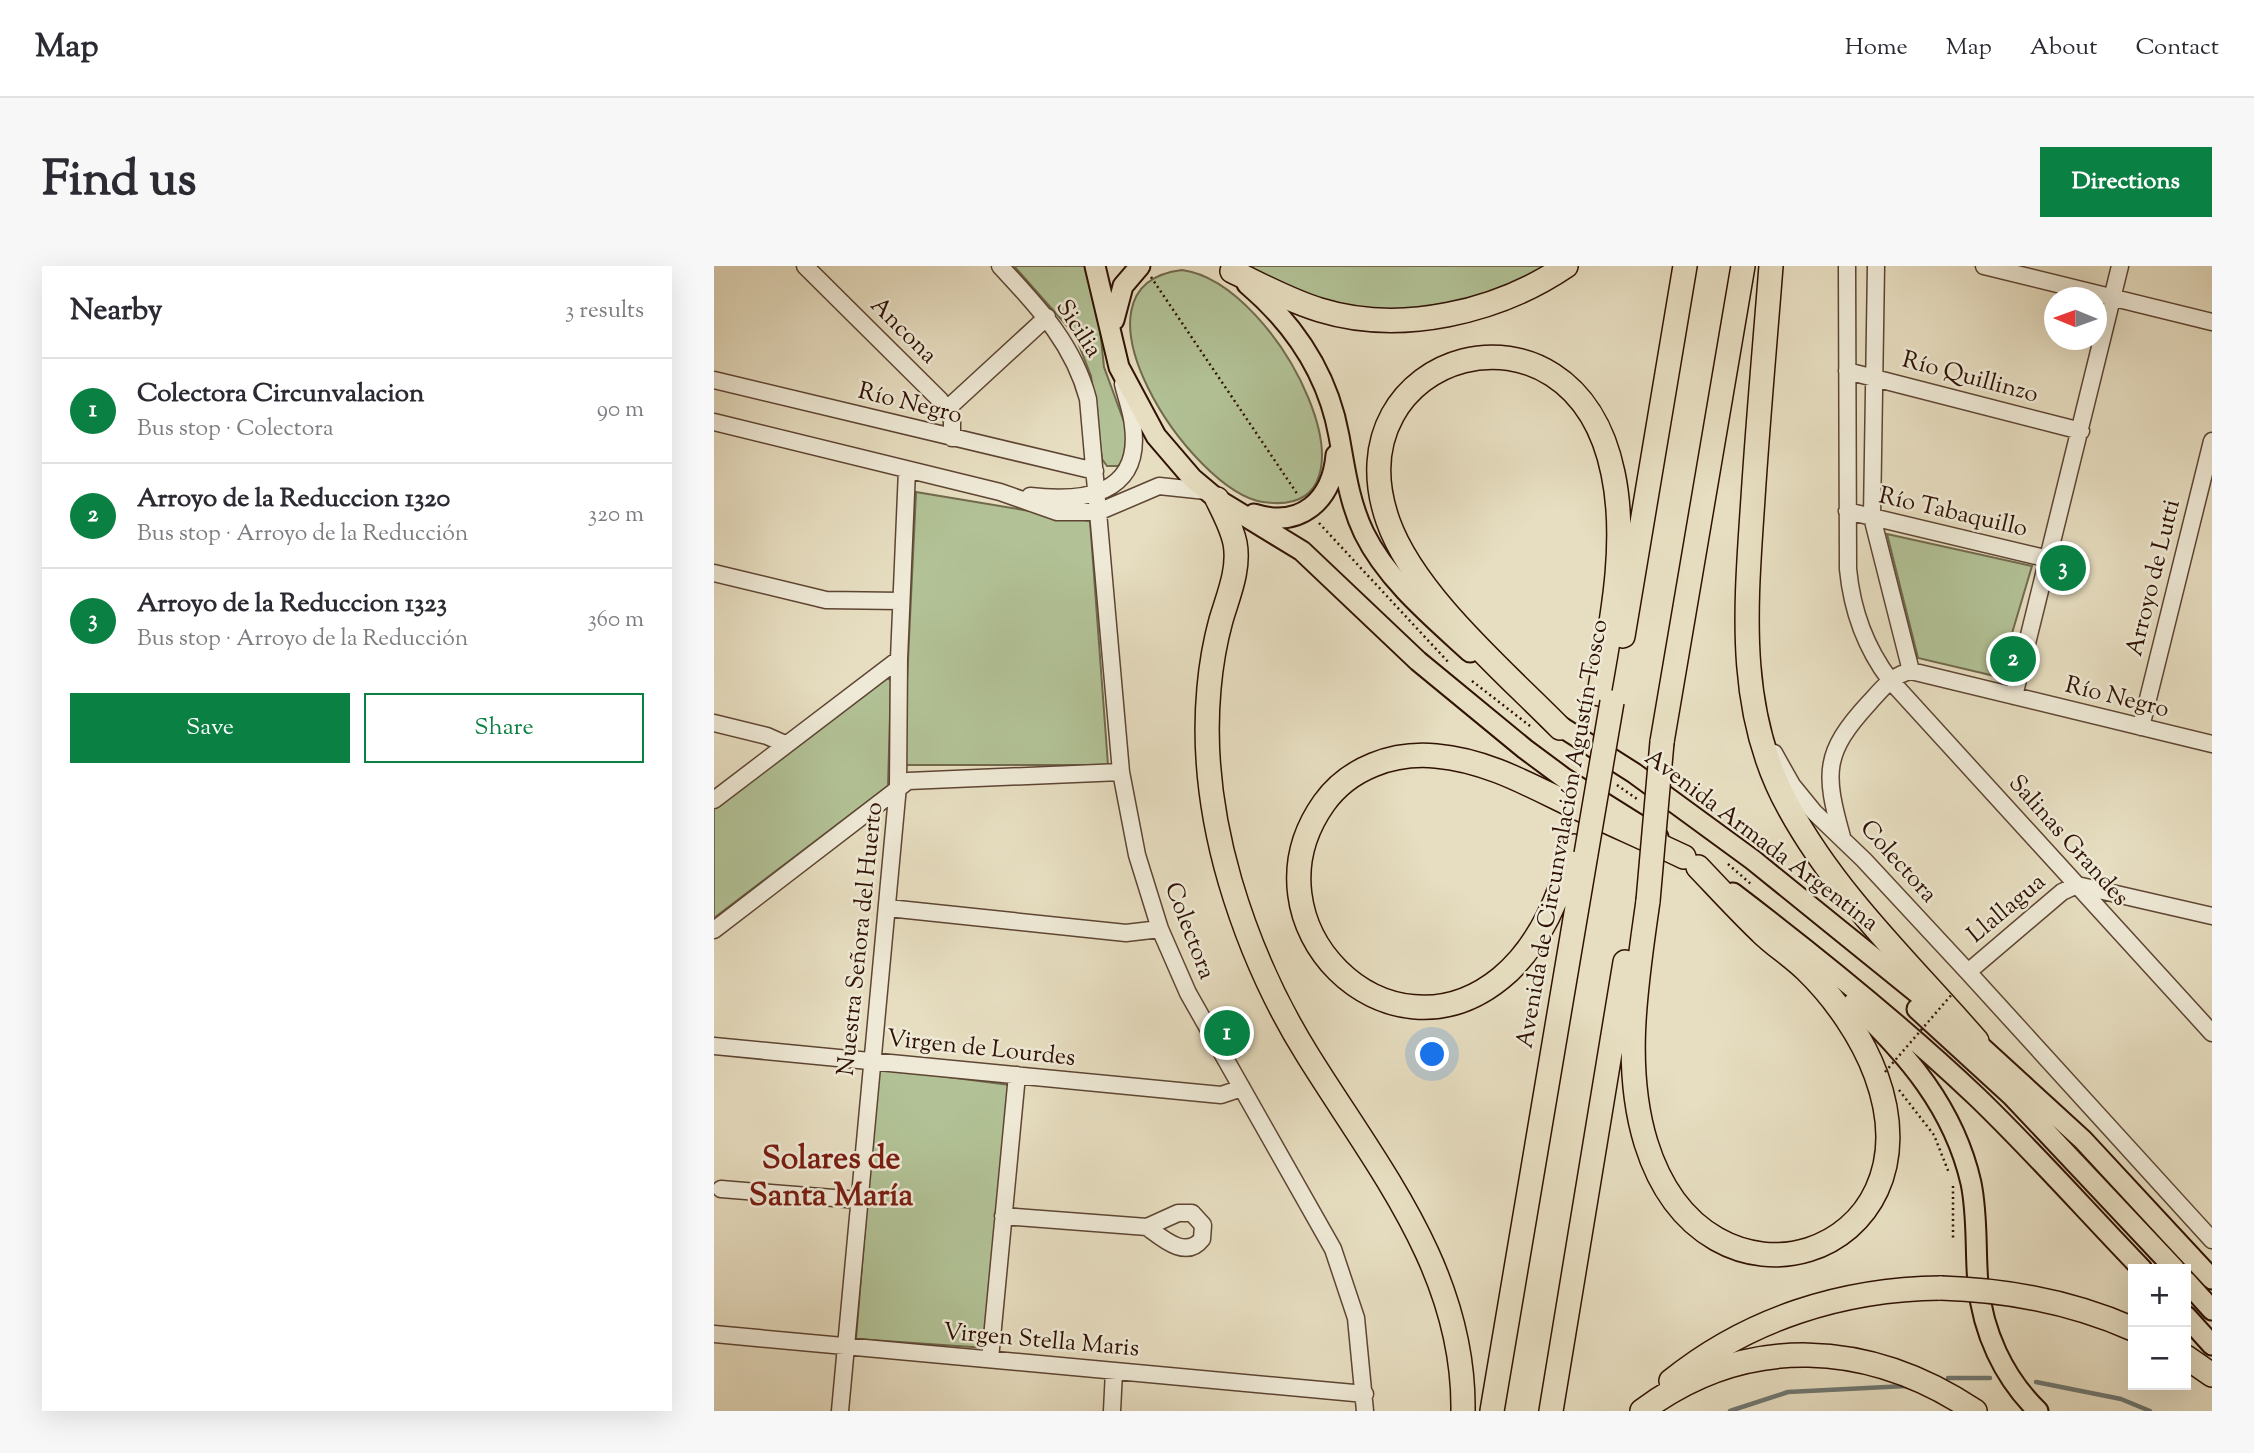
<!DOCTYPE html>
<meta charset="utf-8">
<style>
:root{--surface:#fff;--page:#f7f7f7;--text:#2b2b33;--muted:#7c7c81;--line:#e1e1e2;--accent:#0b8043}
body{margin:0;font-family:"Sorts Mill Goudy",serif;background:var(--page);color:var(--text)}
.controls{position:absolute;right:21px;bottom:21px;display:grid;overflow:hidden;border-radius:0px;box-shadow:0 7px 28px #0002}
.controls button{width:63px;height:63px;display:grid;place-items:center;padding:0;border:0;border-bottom:2px solid var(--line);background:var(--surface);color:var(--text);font:35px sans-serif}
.compass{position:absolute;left:1330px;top:21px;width:63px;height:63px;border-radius:50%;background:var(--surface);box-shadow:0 7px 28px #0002;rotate:271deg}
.you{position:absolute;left:719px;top:789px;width:24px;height:24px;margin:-18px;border:5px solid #fff;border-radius:50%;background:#1a73e8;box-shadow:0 0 0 10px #1a73e833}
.badge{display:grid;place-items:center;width:46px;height:46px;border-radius:50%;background:var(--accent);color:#fff;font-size:23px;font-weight:700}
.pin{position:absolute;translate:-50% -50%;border:4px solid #fff;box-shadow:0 2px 7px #0006}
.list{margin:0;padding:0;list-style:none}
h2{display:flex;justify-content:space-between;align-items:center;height:91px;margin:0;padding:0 28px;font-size:30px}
h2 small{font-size:23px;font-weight:400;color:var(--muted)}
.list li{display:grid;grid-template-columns:46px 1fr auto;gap:21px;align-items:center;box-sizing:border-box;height:105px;padding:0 28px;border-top:2px solid var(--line)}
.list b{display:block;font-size:26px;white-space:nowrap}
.list p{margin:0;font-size:23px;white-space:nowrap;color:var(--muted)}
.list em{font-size:23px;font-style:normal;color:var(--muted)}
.actions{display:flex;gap:14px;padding:21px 28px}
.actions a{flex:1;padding:16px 0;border:2px solid var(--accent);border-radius:0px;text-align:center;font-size:24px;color:var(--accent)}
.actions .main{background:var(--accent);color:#fff}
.map{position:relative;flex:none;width:1498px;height:1145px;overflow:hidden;border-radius:0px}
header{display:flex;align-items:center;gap:42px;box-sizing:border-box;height:98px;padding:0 35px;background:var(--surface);border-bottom:2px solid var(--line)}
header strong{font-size:33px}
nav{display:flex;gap:38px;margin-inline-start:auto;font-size:24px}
.intro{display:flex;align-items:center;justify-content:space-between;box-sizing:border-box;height:168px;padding:0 42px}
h1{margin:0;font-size:49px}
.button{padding:18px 32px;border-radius:0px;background:var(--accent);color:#fff;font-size:24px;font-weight:700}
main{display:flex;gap:42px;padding:0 42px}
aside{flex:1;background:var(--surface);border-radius:0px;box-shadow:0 7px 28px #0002}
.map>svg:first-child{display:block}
.green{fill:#b2c296;stroke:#716a4d;stroke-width:2}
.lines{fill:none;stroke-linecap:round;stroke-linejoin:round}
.stream{stroke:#6e7771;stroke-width:4.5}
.minor-casing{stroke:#5e4533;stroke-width:19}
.major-casing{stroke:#301204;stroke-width:23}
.highway-casing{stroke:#301204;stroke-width:26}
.path{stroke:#301204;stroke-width:2.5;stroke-dasharray:2 3.5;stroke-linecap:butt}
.minor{stroke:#efead7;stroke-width:16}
.major{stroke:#e7dec1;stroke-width:19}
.highway{stroke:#e7dec1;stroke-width:23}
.highway-bridge-casing{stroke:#301204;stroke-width:26;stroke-linecap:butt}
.path-bridge{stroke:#301204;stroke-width:2.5;stroke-dasharray:2 3.5;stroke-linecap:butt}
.highway-bridge{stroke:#e7dec1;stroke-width:23}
.labels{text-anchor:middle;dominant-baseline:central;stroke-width:5;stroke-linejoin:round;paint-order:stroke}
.street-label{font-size:24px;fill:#301204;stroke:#efead7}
.district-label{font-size:32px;font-weight:bold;fill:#7a1f14;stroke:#efead7}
</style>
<header>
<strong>Map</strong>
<nav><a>Home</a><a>Map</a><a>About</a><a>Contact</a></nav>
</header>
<div class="intro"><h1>Find us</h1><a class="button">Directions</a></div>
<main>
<aside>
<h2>Nearby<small>3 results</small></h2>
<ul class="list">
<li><span class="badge">1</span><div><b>Colectora Circunvalacion</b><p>Bus stop · Colectora</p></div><em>90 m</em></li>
<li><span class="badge">2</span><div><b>Arroyo de la Reduccion 1320</b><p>Bus stop · Arroyo de la Reducción</p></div><em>320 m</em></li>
<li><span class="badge">3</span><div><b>Arroyo de la Reduccion 1323</b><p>Bus stop · Arroyo de la Reducción</p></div><em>360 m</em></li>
</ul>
<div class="actions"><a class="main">Save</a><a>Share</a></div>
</aside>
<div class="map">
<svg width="1498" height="1145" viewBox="0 0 1498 1145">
<rect width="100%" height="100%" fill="#e7dec1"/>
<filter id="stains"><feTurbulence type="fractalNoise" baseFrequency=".00286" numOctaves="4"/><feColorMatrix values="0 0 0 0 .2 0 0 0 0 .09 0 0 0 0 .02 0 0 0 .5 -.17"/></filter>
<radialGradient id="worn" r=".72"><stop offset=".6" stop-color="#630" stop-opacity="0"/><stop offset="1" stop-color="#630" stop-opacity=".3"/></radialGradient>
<path class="green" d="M300,0H372L384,45L390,101L413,164L410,194L404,200H393L388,193L377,110L361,69Z
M535,0H832L797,19L757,33L679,46L597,34Z
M468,4C567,17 679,255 549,236C476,225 342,19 468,4Z
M202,226L376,255L394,499H189Z
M1173,268L1318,300L1285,411L1204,392Z
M170,411L177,414L174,520L0,652V542Z
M164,802L296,819L272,1082L142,1073Z"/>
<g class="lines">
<path class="stream" d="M1234,1112H1276
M1322,1116L1407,1133L1436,1145
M1016,1145L1074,1126L1192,1120"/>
<g class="minor-casing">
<path id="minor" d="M91,0L226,134L238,153V172
M286,0C324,41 359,77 374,133L407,506L423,589L446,663L474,727L619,983L642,1052L651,1145
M1133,0L1134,303C1138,344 1151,381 1176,414L1498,767
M1162,0L1158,251L1197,405
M1270,0L1498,56
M1133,105L1367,165
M0,114L381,205
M233,143L333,51
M0,156L286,226L343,246H384L445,220L492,225
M316,230C368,236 428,230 419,160C418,146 412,131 409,118
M1133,245L1335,293
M0,307L112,334L187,335
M1300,430L1406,0
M0,457L53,470L71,478
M1427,461L1498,175
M1060,487L1078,519L1100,546L1150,594L1254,706L1498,974
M0,534L185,393
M1128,571C1110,507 1109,487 1155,437C1168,423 1178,409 1197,405L1498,478
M174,642L412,667L446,663
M0,664L194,515L407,506
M1254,706L1348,626L1363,619L1498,650
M0,780L507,829L528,822
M7,923L145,934
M464,947H478L489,959L488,973C472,994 448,972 433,961Z
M289,950L433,961
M0,1068L651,1128
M276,1093L303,809
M126,1145L184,520L185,393L193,204
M398,1145L400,1105"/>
</g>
<g class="major-casing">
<path id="major" d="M381,0L405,101L442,170L478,212L503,233L588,285L704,395L811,483L850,512L944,571
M533,18C580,58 614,109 625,170C631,203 635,236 650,267C673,314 719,352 756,386
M400,54L409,20L426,0
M540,248C587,263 618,234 622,189
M835,453L920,507L1039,594L1228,747
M1019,627C1103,691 1186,758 1263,831C1320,886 1373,946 1428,1003
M1139,737C1193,788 1240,842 1257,917C1264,951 1261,984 1264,1018C1269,1066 1289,1111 1324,1145
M1203,743L1298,830L1461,1003
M1251,766L1369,874L1498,1013
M1472,1015L1498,1044
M1472,1050L1498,1079"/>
</g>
<g class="highway-casing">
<path id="highway" d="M1057,0C1051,77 1044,154 1039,232C1032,338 1021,445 1075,542C1123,630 1198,700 1263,775
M518,5C547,19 576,35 606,44C687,69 784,46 852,0
M503,233C510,247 518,262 521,277C526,303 514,330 507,354C501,376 497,399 495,422C489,487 498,553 516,615C534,676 560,735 593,788C663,901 751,1005 749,1145
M909,370L971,0
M846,462C791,406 700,329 674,255C615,86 859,13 899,207C914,278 897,358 885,428
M948,476L1029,0
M860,580C847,627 827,679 787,712C673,805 525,657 610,537C635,502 679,486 722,490C770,494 812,517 855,538C893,556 932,573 970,591
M934,635C923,714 908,799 932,877C992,1069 1229,992 1162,809C1148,771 1121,732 1092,704C1078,690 1061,680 1047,666C1025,645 1005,623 984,601
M1472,1091L1498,1109
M957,1115C1034,1053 1128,1023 1227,1022
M778,1145L872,588
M837,1145L911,696
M928,1145C1033,1066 1156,1075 1261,1145"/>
</g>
<path class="path" d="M437,11L584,229
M605,257L736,398
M758,415L816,460
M903,519L923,533
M1014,598L1038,619
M1185,824L1220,869L1235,907
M1239,920V973"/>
<use href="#minor" class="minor"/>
<use href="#major" class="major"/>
<use href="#highway" class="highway"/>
<g class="highway-bridge-casing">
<path id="highway-bridge" d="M872,588L898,436
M934,635L948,476
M1227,1022C1293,1024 1358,1036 1419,1063"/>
</g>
<path class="path-bridge" d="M1171,806L1239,727"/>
<use href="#highway-bridge" class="highway-bridge"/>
</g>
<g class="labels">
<g class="street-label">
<text transform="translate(364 63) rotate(57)">Sicilia</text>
<text transform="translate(189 65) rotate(45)">Ancona</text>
<text transform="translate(1256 112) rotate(15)">Río Quillinzo</text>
<text transform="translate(196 138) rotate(14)">Río Negro</text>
<text transform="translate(1239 247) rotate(13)">Río Tabaquillo</text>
<text transform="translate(1440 312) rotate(-76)">Arroyo de Lutti</text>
<text transform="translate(1403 432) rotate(14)">Río Negro</text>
<text transform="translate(849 568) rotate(-80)">Avenida de Circunvalación Agustín Tosco</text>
<text transform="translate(1047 575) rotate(37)">Avenida Armada Argentina</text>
<text transform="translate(1354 575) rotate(48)">Salinas Grandes</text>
<text transform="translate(1184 596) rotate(48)">Colectora</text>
<text transform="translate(1293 643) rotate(-40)">Llallagua</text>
<text transform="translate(475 665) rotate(69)">Colectora</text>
<text transform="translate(147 673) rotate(-84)">Nuestra Señora del Huerto</text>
<text transform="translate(267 783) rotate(6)">Virgen de Lourdes</text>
<text transform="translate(327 1075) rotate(5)">Virgen Stella Maris</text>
</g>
<g class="district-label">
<text x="117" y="894">Solares de<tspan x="117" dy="37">Santa María</tspan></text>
</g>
</g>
<rect width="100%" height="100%" filter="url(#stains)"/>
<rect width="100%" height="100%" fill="url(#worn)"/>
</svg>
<div class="controls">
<button>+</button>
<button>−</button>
</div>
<svg class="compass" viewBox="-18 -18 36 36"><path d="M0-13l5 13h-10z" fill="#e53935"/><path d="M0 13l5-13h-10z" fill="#7c7c81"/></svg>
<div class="you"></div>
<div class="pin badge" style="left:513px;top:767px">1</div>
<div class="pin badge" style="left:1299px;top:393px">2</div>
<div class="pin badge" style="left:1349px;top:302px">3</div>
</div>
</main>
